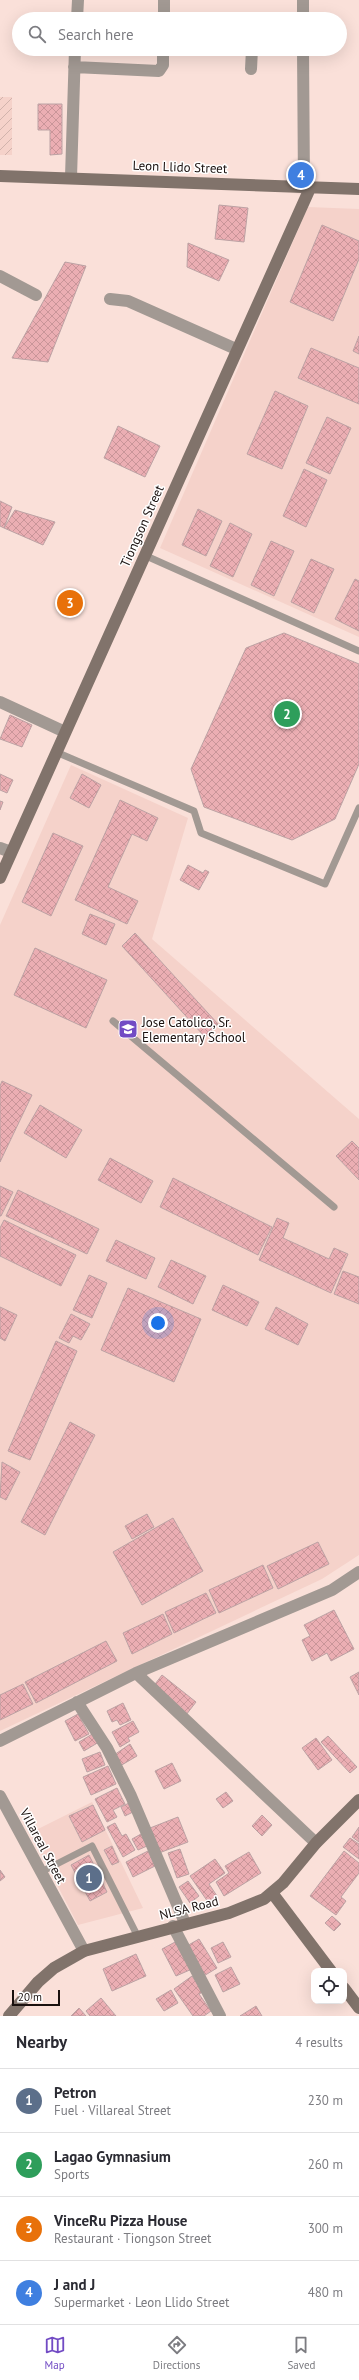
<!DOCTYPE html>
<meta charset="utf-8">
<style>
:root{--surface:#fff;--page:#f2f2f3;--text:#2b2b33;--muted:#7c7c81;--line:#e1e1e2;--accent:#724bc4}
body{margin:0;font-family:"PT Sans",sans-serif;background:var(--page);color:var(--text)}
.controls{position:absolute;right:12px;bottom:12px;display:grid;overflow:hidden;border-radius:8px;box-shadow:0 4px 16px #0002}
.controls button{width:36px;height:36px;display:grid;place-items:center;padding:0;border:0;border-bottom:1px solid var(--line);background:var(--surface);color:var(--text);font:20px sans-serif}
.scale{position:absolute;left:12px;bottom:10px;width:48px;box-sizing:border-box;padding-left:4px;border:2px solid #1a110f;border-top:0;font-size:11px;line-height:14px;white-space:nowrap;color:#1a110f;-webkit-text-stroke:3px #fff;paint-order:stroke}
.you{position:absolute;left:158px;top:1323px;width:14px;height:14px;margin:-10px;border:3px solid #fff;border-radius:50%;background:#1a73e8;box-shadow:0 0 0 6px #1a73e833}
.badge{display:grid;place-items:center;width:26px;height:26px;border-radius:50%;background:var(--accent);color:#fff;font-size:13px;font-weight:700}
.pin{position:absolute;translate:-50% -50%;border:2px solid #fff;box-shadow:0 1px 4px #0006}
.list{margin:0;padding:0;list-style:none}
h2{display:flex;justify-content:space-between;align-items:center;height:52px;margin:0;padding:0 16px;font-size:17px}
h2 small{font-size:13px;font-weight:400;color:var(--muted)}
.list li{display:grid;grid-template-columns:26px 1fr auto;gap:12px;align-items:center;box-sizing:border-box;height:64px;padding:0 16px;border-top:1px solid var(--line)}
.list b{display:block;font-size:15px;white-space:nowrap}
.list p{margin:0;font-size:13px;white-space:nowrap;color:var(--muted)}
.list em{font-size:13px;font-style:normal;color:var(--muted)}
.icon{flex:none;width:22px;height:22px;fill:none;stroke:currentColor;stroke-width:2;stroke-linecap:round;stroke-linejoin:round}
.map{position:relative;flex:none;width:359px;height:2016px;overflow:hidden}
.search{position:absolute;background:var(--surface);box-shadow:0 4px 16px #0002;left:12px;right:12px;top:12px;height:44px;display:flex;align-items:center;gap:10px;box-sizing:border-box;padding:0 14px;border-radius:22px;color:var(--muted);font-size:15px}
.sheet{height:308px;background:var(--surface)}
nav{display:flex;justify-content:space-around;align-items:center;box-sizing:border-box;height:56px;border-top:1px solid var(--line);background:var(--surface);font-size:11px;color:var(--muted)}
nav a{display:grid;justify-items:center;gap:2px}
nav .on{color:var(--accent)}
.map>svg:first-child{display:block}
.built{fill:#f5d2ca}
.industrial{fill:url(#industrial-furrows)}
.building{fill:url(#building-cross-hatch);stroke:#bca2a4}
.lines{fill:none;stroke-linecap:round;stroke-linejoin:round}
.lane{stroke:#a29993;stroke-width:7}
.street{stroke:#a29993;stroke-width:12}
.secondary{stroke:#81736b;stroke-width:12}
.labels{text-anchor:middle;dominant-baseline:central;stroke-width:3;stroke-linejoin:round;paint-order:stroke}
.street-label{font-size:13px;fill:#1a110f;stroke:#fff}
.poi-label{font-size:13px;fill:#1a110f;stroke:#fff;text-anchor:start}
</style>
<div class="map">
<svg width="359" height="2016" viewBox="0 0 359 2016">
<defs>
<pattern id="industrial-furrows" width="10" height="10" patternUnits="userSpaceOnUse"><rect width="10" height="10" fill="#f5d2ca"/><path d="M-1 1l2-2M0 10L10 0M9 11l2-2" fill="none" stroke="#d1b3ac"/></pattern>
<pattern id="building-cross-hatch" width="8" height="8" patternUnits="userSpaceOnUse"><rect width="8" height="8" fill="#ebaeb3"/><path d="M0 0l8 8M0 8l8-8" fill="none" stroke="#c99599"/></pattern>
</defs>
<rect width="100%" height="100%" fill="#fae0d9"/>
<path class="built" d="M308,207L359,209V637L160,548Z
M71,765L188,818L152,939L359,1119V1555L322,1579L0,1731V925Z
M92,1802L143,1908L78,1925L30,1833Z"/>
<path class="industrial" d="M0,97H12V155H0Z"/>
<path class="building" d="M38,104H62V154L50,155V130H38Z
M219,205L248,208L244,242L215,239Z
M322,225L359,241V259L333,321L290,302Z
M188,243L229,260L219,281L187,267Z
M65,262L86,266L48,362L12,358Z
M359,336V354L353,351Z
M311,348L359,368V404L298,378Z
M275,391L308,406L282,469L247,454Z
M327,417L351,428L330,474L306,463Z
M118,426L160,446L145,477L104,458Z
M304,469L327,480L306,527L283,516Z
M0,501L12,507L4,528L0,526Z
M198,509L222,521L206,556L182,545Z
M15,510L55,522L43,545L4,528Z
M230,523L252,534L233,577L210,566Z
M271,541L294,551L274,596L251,585Z
M311,559L334,569L314,613L291,602Z
M355,579L359,581V631L335,619Z
M284,633L359,664V764L335,819L292,840L204,807L191,769L246,648Z
M10,715L32,725L22,747L0,739Z
M0,774L13,780L7,793L0,790Z
M82,774L101,785L89,808L70,798Z
M120,800L158,818L147,841L132,834L108,887L138,901L127,924L75,900Z
M0,801L3,802L0,810Z
M53,833L83,846L51,916L22,902Z
M188,865L203,873L205,870L209,872L199,890L180,880Z
M90,914L115,924L106,945L82,934Z
M135,933L218,1024L205,1037L122,946Z
M35,948L107,980L86,1028L14,995Z
M2,1081L32,1095L0,1162V1086Z
M40,1105L82,1130L66,1158L24,1133Z
M352,1141L359,1148V1180L336,1156Z
M110,1158L153,1181L141,1203L98,1180Z
M173,1178L272,1227L258,1255L160,1207Z
M0,1186L13,1192L1,1216H0Z
M18,1190L99,1229L87,1254L6,1216Z
M277,1218L289,1223L283,1238L329,1259L334,1248L348,1254L331,1293L259,1260Z
M4,1220L76,1255L61,1286L0,1256V1228Z
M116,1240L155,1258L146,1279L106,1261Z
M171,1260L206,1276L193,1304L158,1287Z
M343,1271L359,1277V1304L334,1294Z
M89,1275L107,1283L92,1318L73,1310Z
M223,1285L259,1302L247,1326L212,1310Z
M128,1288L201,1319L174,1382L101,1350Z
M0,1307L17,1315L5,1341L0,1338Z
M276,1307L308,1324L298,1345L265,1329Z
M71,1314L90,1324L81,1340L73,1336L69,1343L59,1338Z
M56,1341L77,1351L30,1460L8,1451Z
M70,1422L95,1435L45,1535L21,1522Z
M2,1462L20,1472L6,1500L0,1497Z
M147,1514L154,1527L132,1539L125,1526Z
M173,1518L203,1571L142,1605L113,1552Z
M318,1542L329,1564L278,1589L267,1566Z
M263,1565L273,1588L219,1613L209,1590Z
M206,1593L216,1613L174,1633L165,1612Z
M334,1610L354,1649L331,1661L327,1653L312,1661L302,1640L310,1636L304,1625Z
M163,1614L172,1634L132,1654L123,1633Z
M106,1641L117,1661L36,1703L25,1682Z
M359,1672V1695L350,1677Z
M162,1675L196,1702L186,1715L152,1688Z
M23,1684L33,1704L0,1720V1695Z
M123,1703L131,1720L120,1725L117,1720L112,1722L107,1711Z
M78,1714L89,1734L75,1741L65,1721Z
M133,1721L139,1732L128,1738L130,1741L120,1747L112,1732Z
M94,1733L99,1742L84,1751L79,1742Z
M328,1736L357,1767L350,1773L321,1742Z
M316,1738L332,1760L318,1770L302,1748Z
M130,1744L137,1756L120,1766L114,1755Z
M100,1752L105,1765L87,1772L82,1759Z
M172,1763L181,1781L164,1789L155,1771Z
M108,1766L116,1784L91,1795L83,1777Z
M117,1788L125,1804L113,1810L117,1817L107,1822L95,1799Z
M226,1792L233,1801L223,1808L216,1799Z
M129,1803L133,1812L125,1816L121,1807Z
M93,1805L105,1830L82,1842L69,1816Z
M262,1815L272,1825L262,1836L252,1826Z
M178,1817L188,1842L159,1853L150,1828Z
M115,1823L122,1836L126,1834L135,1850L123,1857L107,1827Z
M359,1827V1842L352,1837Z
M141,1834L147,1846L138,1850L132,1839Z
M350,1838L359,1844V1859L343,1847Z
M112,1846L119,1862L112,1865L104,1850Z
M180,1849L189,1874L177,1878L168,1853Z
M148,1851L155,1866L133,1877L126,1862Z
M344,1851L359,1863V1873L341,1897L346,1901L336,1915L310,1896Z
M249,1852L261,1873L224,1896L216,1882L229,1873L225,1866Z
M89,1855L107,1892L90,1901L71,1865Z
M215,1859L225,1873L209,1884L217,1896L208,1902L190,1876Z
M0,1870L5,1877L0,1881Z
M188,1881L199,1896L190,1903L179,1887Z
M332,1916L341,1924L334,1931L325,1923Z
M199,1939L217,1968L202,1977L185,1947Z
M177,1941L192,1969L176,1976L162,1949Z
M223,1942L231,1957L218,1963L211,1948Z
M136,1954L146,1976L112,1991L103,1969Z
M231,1967L240,1984L223,1992L215,1975Z
M192,1976L203,1992L199,1994L211,2011L204,2016H193L174,1989Z
M171,1990L178,2003L164,2011L156,1999Z
M101,1998L116,2016H90L86,2011Z
M256,2006L262,2016H240Z
M79,2008L86,2016H71Z"/>
<g class="lines">
<path class="lane" d="M144,555L359,651
M56,752L194,811L201,833L325,884L359,808
M113,1021L334,1207
M41,1872L92,1846L137,1935"/>
<path class="street" d="M303,0V19
M77,19L78,0
M164,19V0
M257,19H303
M303,49L304,186
M74,67L159,71L163,65V49
M251,69L252,49
M71,177L75,49
M0,276L36,295
M110,299L128,301L236,349
M0,702L65,732
M0,848L11,852
M136,1673L316,1843
M77,1702L107,1748L131,1796L185,1923
M0,1741L136,1673L332,1590L359,1572
M0,1796L84,1951
M173,1926L220,2016"/>
<path class="secondary" d="M0,176L359,189
M0,878L311,186
M273,1894L331,1971
M344,1988L359,2008
M9,2016L38,1982L54,1968L84,1951L229,1913L264,1899L283,1883L316,1843L359,1800"/>
</g>
<defs>
<g id="school-square" transform="scale(1)"><rect x="-9" y="-9" width="18" height="18" rx="4" fill="#724bc4" stroke="#fff"/><path d="M0-5L7-2L0 1L-7-2ZM-4 1L0 2.5L4 1V4Q0 6-4 4Z" fill="#fff"/></g>
</defs>
<g fill-rule="evenodd">
<use href="#school-square" x="128" y="1029"/>
</g>
<g class="labels">
<g class="street-label">
<text transform="translate(180 167) rotate(2)">Leon Llido Street</text>
<text transform="translate(142 526) rotate(-66)">Tiongson Street</text>
<text transform="translate(43 1846) rotate(62)">Villareal Street</text>
<text transform="translate(189 1908) rotate(-14)">NLSA Road</text>
</g>
<g class="poi-label">
<text x="142" y="1022">Jose Catolico, Sr.<tspan x="142" dy="15">Elementary School</tspan></text>
</g>
</g>
</svg>
<div class="controls">
<button><svg class="icon" aria-label="locate" viewBox="0 0 24 24"><circle cx="12" cy="12" r="6"/><path d="M12 2v4M12 18v4M2 12h4M18 12h4"/></svg></button>
</div>
<div class="scale">20 m</div>
<div class="you"></div>
<div class="pin badge" style="left:89px;top:1878px;background:#5c6f8a">1</div>
<div class="pin badge" style="left:287px;top:714px;background:#2e9e5b">2</div>
<div class="pin badge" style="left:70px;top:603px;background:#e8710a">3</div>
<div class="pin badge" style="left:301px;top:175px;background:#3f7fe0">4</div>
<div class="search"><svg class="icon" aria-label="search" viewBox="0 0 24 24"><circle cx="10" cy="10" r="6"/><path d="M15 15l6 6"/></svg>Search here</div>
</div>
<section class="sheet">
<h2>Nearby<small>4 results</small></h2>
<ul class="list">
<li><span class="badge" style="background:#5c6f8a">1</span><div><b>Petron</b><p>Fuel · Villareal Street</p></div><em>230 m</em></li>
<li><span class="badge" style="background:#2e9e5b">2</span><div><b>Lagao Gymnasium</b><p>Sports</p></div><em>260 m</em></li>
<li><span class="badge" style="background:#e8710a">3</span><div><b>VinceRu Pizza House</b><p>Restaurant · Tiongson Street</p></div><em>300 m</em></li>
<li><span class="badge" style="background:#3f7fe0">4</span><div><b>J and J</b><p>Supermarket · Leon Llido Street</p></div><em>480 m</em></li>
</ul>
</section>
<nav>
<a class="on"><svg class="icon" aria-label="map" viewBox="0 0 24 24"><path d="M3 6l6-2 6 2 6-2v14l-6 2-6-2-6 2zM9 4v14M15 6v14"/></svg>Map</a>
<a><svg class="icon" aria-label="directions" viewBox="0 0 24 24"><path d="M12 3l9 9-9 9-9-9zM9 14v-3h6M13 9l2 2-2 2"/></svg>Directions</a>
<a><svg class="icon" aria-label="saved" viewBox="0 0 24 24"><path d="M7 4h10v16l-5-4-5 4z"/></svg>Saved</a>
</nav>
